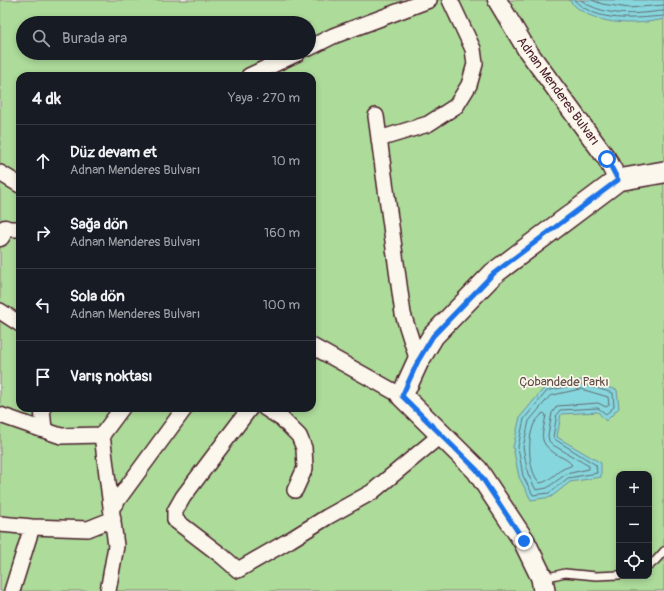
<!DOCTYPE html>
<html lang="tr">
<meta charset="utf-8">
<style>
:root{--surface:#171b24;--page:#20242c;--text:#f1f3f6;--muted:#9ea1a6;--line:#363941}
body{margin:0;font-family:Pangolin,sans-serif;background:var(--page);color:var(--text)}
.controls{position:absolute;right:12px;bottom:12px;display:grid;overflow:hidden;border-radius:8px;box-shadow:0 2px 6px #0003}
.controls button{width:36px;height:36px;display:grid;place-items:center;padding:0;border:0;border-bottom:1px solid var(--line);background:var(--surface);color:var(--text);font:20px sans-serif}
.stop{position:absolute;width:12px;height:12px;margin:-9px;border:3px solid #1a73e8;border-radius:50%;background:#fff}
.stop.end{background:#1a73e8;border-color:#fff;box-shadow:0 1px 4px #0008}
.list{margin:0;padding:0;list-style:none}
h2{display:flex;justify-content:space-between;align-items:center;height:52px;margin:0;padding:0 16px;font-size:17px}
h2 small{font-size:13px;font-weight:400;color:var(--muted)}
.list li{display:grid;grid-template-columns:26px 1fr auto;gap:12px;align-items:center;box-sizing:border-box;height:72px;padding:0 16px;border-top:1px solid var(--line)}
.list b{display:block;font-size:15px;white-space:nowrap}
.list p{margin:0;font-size:13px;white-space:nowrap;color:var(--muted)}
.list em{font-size:13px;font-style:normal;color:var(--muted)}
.icon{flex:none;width:22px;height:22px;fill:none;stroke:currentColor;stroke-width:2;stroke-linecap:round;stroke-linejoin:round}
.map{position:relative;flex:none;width:664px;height:591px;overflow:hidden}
.search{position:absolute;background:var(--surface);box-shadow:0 2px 6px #0003;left:16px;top:16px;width:300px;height:44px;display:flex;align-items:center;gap:10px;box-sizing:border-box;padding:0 14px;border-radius:22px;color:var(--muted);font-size:15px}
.panel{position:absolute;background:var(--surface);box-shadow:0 2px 6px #0003;left:16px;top:72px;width:300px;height:340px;border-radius:12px}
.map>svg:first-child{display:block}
.green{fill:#addb9a;stroke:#7c7d62;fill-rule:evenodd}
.water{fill:#86d7dd;stroke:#6e8d96}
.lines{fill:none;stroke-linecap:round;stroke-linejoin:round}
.shore{stroke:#626972;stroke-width:1}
.service-casing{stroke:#4a1f2b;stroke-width:10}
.minor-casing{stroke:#4a1f2b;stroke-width:18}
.tertiary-casing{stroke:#4a1f2b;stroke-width:21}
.secondary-casing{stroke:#4a1f2b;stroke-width:24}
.service{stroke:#fbf7ec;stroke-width:7}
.minor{stroke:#fbf7ec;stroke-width:15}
.tertiary{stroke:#fbf7ec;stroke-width:18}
.secondary{stroke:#fbf7ec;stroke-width:21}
.route{stroke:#1a73e8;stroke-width:5}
.labels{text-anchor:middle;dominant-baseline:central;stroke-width:3.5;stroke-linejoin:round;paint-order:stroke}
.street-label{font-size:13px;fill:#4a1f2b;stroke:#fbf7ec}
.park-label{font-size:13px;fill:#634e47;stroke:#fbf7ec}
</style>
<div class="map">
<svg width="664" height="591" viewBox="0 0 664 591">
<rect width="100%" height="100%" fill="#edecec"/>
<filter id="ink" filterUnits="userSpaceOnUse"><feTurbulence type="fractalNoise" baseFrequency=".025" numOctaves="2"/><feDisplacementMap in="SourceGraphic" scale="8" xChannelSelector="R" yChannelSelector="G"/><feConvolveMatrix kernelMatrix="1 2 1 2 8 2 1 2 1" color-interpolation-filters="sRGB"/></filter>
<g filter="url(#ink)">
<path class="green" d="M0,0H664V591H0ZM23,23H309V53H23ZM20,76H312V408H20ZM619,474H649V576H619Z"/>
<path class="water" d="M569,0H664V19C634,26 591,26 569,0Z
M582,380L617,390L619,408L606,421L598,412L561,414L557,437L601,463V477L570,482L551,497L531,500L519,477L513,447L520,417L545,387Z"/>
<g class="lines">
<path class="shore" d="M574,0C598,24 634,18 664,16
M581,0C597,13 623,15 642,13C649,13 657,11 664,11
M592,0L602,4L629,8L664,5
M582,384L613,393L614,407L606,414L598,408L560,410L557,414L553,437L556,440L596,465L597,473L568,478L549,493L533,495L523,476L518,447L524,419L547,391Z
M581,389L608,397L609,405L606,407L598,403L557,406L552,413L548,435L549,441L553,445L589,466V469L566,474L547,488L536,490L528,474L523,447L529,421L550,396Z
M542,414L544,413L546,415C542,438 537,442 559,456C564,458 569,461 572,465C569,467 567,467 563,469C555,473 549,482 540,483C528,472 527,439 534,424C536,420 540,417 542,414Z"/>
<g class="service-casing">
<path id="service" d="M649,566L656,560L664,551
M544,578L565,573L596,576L619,575"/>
</g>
<g class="minor-casing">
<path id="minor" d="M309,48L333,36L429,0
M249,76L298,53
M376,116L403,314L418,361
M379,139L428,124L456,106L469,85L475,64L473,49L450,0
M0,173L20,185
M5,229H20
M0,311L20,324
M312,346L402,396
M42,408L44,430
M250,408L183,497L175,511V520L222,556L238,570L290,540L327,517L372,492L442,434
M265,408L282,419L299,436L304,448L305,468L295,490
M0,415L61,436L102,435
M111,509L185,408
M0,524L32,527L88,529L113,519
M12,591L32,527
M108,591L116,546L102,435L122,408"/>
</g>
<g class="tertiary-casing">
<path id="tertiary" d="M497,0L527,50L607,159L618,180
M0,237L5,229"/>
</g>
<g class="secondary-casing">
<path id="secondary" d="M544,591L542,578L524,541L477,470L402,396L418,361L433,336L493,274L618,180L664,172"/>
</g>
<use href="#service" class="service"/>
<use href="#minor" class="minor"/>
<use href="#tertiary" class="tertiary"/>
<use href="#secondary" class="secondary"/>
</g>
</g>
<g class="lines" filter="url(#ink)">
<path class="route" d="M524,541L477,470L402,396L418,361L433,336L493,274L618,180L607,159"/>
</g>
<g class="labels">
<g class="street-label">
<text transform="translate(558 91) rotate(54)">Adnan Menderes Bulvarı</text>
</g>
<g class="park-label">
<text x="564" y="382">Çobandede Parkı</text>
</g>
</g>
</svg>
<div class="controls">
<button>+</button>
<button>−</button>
<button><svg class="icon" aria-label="locate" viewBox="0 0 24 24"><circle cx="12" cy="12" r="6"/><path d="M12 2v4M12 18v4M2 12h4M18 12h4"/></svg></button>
</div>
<div class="stop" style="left:607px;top:159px"></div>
<div class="stop end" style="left:524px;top:541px"></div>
<div class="search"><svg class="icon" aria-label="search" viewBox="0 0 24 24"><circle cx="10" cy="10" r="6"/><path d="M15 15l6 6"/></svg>Burada ara</div>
<section class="panel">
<h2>4 dk<small>Yaya · 270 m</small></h2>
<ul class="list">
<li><svg class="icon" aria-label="ahead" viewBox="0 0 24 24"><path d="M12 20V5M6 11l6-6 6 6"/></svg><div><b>Düz devam et</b><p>Adnan Menderes Bulvarı</p></div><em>10 m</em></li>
<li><svg class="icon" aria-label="right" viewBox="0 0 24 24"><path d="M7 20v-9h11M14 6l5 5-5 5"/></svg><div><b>Sağa dön</b><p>Adnan Menderes Bulvarı</p></div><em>160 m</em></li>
<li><svg class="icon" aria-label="left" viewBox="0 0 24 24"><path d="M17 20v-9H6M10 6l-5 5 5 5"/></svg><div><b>Sola dön</b><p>Adnan Menderes Bulvarı</p></div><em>100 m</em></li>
<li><svg class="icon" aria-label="arrive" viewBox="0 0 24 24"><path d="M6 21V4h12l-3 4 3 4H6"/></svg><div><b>Varış noktası</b></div></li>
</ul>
</section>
</div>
